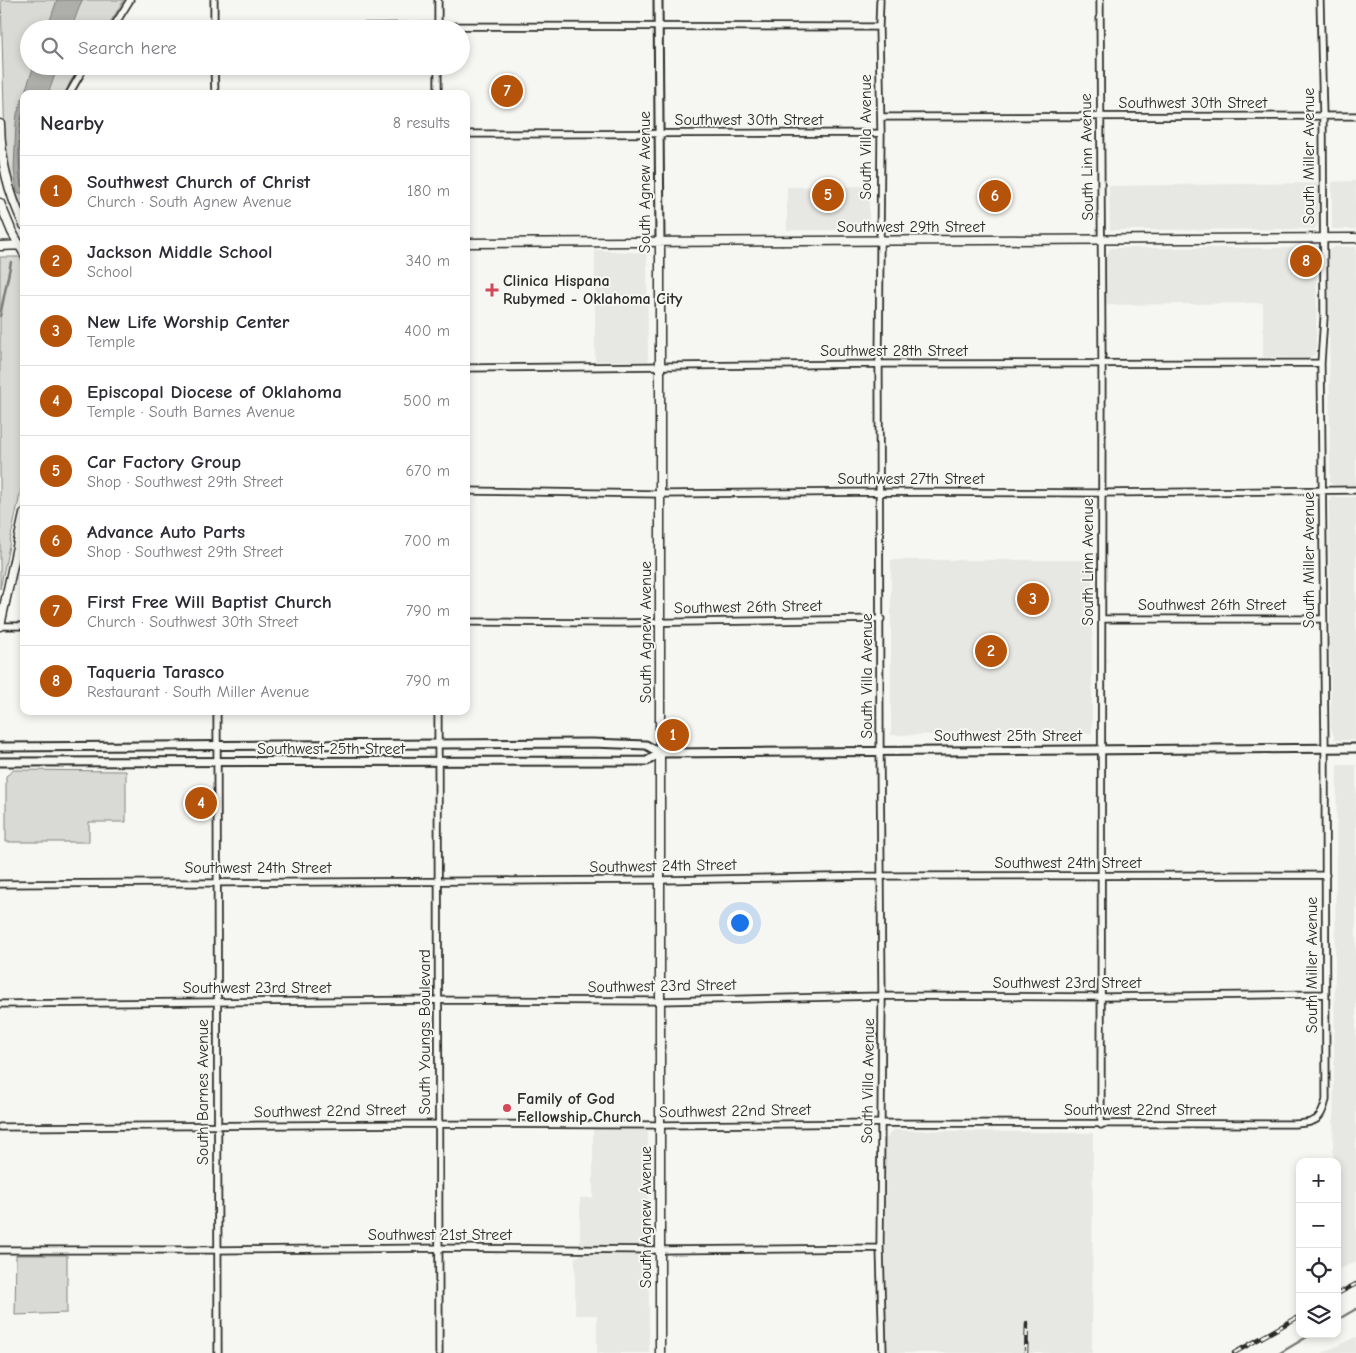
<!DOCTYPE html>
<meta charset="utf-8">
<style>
:root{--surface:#fff;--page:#f7f7f7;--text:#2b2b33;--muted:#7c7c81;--line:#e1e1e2;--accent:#b45309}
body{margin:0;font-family:"Comic Neue",sans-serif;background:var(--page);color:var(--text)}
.controls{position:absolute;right:15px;bottom:15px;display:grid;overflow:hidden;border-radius:10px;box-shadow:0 2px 8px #0003}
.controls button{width:45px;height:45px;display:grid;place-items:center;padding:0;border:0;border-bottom:1px solid var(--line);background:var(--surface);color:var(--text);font:25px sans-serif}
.you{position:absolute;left:739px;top:922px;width:18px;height:18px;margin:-12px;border:4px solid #fff;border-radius:50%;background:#1a73e8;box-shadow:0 0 0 8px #1a73e833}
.badge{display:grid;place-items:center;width:32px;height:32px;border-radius:50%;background:var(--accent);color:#fff;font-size:16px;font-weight:700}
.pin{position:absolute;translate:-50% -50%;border:2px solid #fff;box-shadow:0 1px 5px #0006}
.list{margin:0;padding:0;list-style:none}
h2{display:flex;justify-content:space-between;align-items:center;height:65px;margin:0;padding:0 20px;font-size:21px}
h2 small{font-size:16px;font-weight:400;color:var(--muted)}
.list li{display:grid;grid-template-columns:32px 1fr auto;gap:15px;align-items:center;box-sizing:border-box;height:70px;padding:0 20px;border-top:1px solid var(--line)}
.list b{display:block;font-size:19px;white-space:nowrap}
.list p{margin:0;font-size:16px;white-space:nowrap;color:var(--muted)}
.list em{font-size:16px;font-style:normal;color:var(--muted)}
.icon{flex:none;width:28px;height:28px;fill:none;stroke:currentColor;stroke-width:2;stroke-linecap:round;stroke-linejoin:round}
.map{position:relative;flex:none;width:1356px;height:1353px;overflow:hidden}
.search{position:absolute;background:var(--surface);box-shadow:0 2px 8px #0003;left:20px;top:20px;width:450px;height:55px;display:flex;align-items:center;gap:12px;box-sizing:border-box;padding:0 18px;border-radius:28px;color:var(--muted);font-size:19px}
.panel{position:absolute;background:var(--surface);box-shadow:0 2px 8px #0003;left:20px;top:90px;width:450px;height:625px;border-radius:10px}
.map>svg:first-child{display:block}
.built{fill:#e7e7e3}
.green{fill:#d9d9d5;stroke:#828280}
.water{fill:#aeaeab;stroke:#7a7a78}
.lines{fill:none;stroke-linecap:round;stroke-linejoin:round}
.shore{stroke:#5f5f5e;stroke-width:1}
.stream{stroke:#7a7a78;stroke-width:2.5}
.minor-casing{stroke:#2b2b2b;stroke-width:9}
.tertiary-casing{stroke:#2b2b2b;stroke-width:11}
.secondary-casing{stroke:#2b2b2b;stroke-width:11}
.minor{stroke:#f6f6f2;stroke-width:5.5}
.tertiary{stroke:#f6f6f2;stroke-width:7}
.secondary{stroke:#f6f6f2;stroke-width:8}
.rail-casing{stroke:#2b2b2b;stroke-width:4.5}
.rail{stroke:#f6f6f2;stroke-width:2.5;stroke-dasharray:8;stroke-linecap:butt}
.poi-dot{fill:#d1495b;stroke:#f6f6f2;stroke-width:2}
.labels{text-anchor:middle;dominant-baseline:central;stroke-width:4;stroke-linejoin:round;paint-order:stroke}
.street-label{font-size:16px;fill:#2b2b2b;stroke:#f6f6f2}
.poi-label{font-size:16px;font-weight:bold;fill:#2b2b2b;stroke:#f6f6f2;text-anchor:start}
</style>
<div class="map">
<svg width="1356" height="1353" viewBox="0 0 1356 1353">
<rect width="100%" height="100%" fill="#f6f6f2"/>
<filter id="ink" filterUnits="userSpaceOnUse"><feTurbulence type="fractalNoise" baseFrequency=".02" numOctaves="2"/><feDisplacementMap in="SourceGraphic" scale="10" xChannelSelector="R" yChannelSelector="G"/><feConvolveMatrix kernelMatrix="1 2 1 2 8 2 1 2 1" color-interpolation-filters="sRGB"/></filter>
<g filter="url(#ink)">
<path class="built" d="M1356,181V229H1332V182Z
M1318,183V224L1314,229L1110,230L1109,186Z
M869,186V223L862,230H787V187Z
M1335,247H1356V485H1334L1330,483L1329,250Z
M1111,248H1317L1316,354L1308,358L1263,357V303L1106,305V255Z
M595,250L647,253L648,361H595Z
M1332,497H1356V740H1335L1331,727L1329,503Z
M891,560H1092V733L891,735Z
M1337,765H1356V1262L1337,1270V1162H1333Z
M593,1129H645L648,1133L649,1353H597V1315H575V1257L580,1256V1198H593Z
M893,1130L1093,1133L1092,1353H886L885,1140Z
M1356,1337V1353H1322Z"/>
<path class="green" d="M1,0H124L106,29H29V66H81L70,82L65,94H24V215L9,174L5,145Z
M0,257H20L24,267V475L0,589Z
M14,770L126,771V822H89V842H6V776Z
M16,1255H67V1313L15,1315Z"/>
<path class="water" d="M57,0H82L71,29H47Z
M34,66H58L48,94H24Z
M24,94V194L17,192L14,170L16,123L17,114Z"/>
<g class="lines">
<path class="shore" d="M24,109C17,128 19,166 21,186L24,188"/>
<path class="stream" d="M0,316L11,262
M1337,1320L1356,1309
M1280,1353L1312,1334"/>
<g class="minor-casing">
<path id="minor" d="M438,0V29
M880,0L879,27L881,133L879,364L880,751L882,996L880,1248L883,1353
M1100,0L1102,364L1101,1125
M115,24L128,29L438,26L879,27
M112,29L130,0
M214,29V0
M214,66L215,94
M69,94L85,66
M438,94V66
M881,117L1356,116
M466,134L881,133
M466,368L879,364L1321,363
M466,491L659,494L881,492L1102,493L1356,490
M1102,619H1323
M466,622L618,623L881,619
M0,626H24
M217,711L218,1353
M438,711L439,1353
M0,884L660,880L882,876L1326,875
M0,1004L438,1000L660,1001L882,996L1101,997L1325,994
M0,1127L439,1124L660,1125L881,1123L1295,1124C1316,1123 1321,1120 1326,1100L1325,748L1321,363L1324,318L1323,116L1320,0
M0,1250H218L438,1248L660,1250L880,1248"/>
</g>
<g class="tertiary-casing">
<path id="tertiary" d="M658,0L660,242
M0,747L592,743L646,745L660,753L1356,748
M0,762L647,761L660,753"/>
</g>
<g class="secondary-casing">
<path id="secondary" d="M0,124C1,163 8,191 24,225
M0,203L12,232L24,253
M660,242V1353
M466,243L1356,238
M0,246L23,245
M0,626L24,514"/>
</g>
<use href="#minor" class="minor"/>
<use href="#tertiary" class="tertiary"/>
<use href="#secondary" class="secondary"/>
<g class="rail-casing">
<path id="rail" d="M1337,1294L1356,1284
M1026,1353L1027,1323
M1234,1353L1300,1316"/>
</g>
<use href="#rail" class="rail"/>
</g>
</g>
<g class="poi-dot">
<path d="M489.5 282.5h5v5h5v5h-5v5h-5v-5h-5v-5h5z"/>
<circle cx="507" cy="1108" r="5"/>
</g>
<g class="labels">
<g class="street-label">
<text x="1193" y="103">Southwest 30th Street</text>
<text x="749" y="120">Southwest 30th Street</text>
<text transform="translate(866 137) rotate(-90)">South Villa Avenue</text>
<text transform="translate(1309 156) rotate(-90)">South Miller Avenue</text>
<text transform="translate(1087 157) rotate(-91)">South Linn Avenue</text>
<text transform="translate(645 182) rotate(-90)">South Agnew Avenue</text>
<text x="911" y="227">Southwest 29th Street</text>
<text x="894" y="351">Southwest 28th Street</text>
<text x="911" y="479">Southwest 27th Street</text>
<text transform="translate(1309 560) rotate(-90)">South Miller Avenue</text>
<text transform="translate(1088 562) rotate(-90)">South Linn Avenue</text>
<text x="1212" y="605">Southwest 26th Street</text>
<text transform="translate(748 607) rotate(-1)">Southwest 26th Street</text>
<text transform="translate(646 632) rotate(-90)">South Agnew Avenue</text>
<text transform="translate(867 676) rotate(-90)">South Villa Avenue</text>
<text x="1008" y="736">Southwest 25th Street</text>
<text x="331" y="749">Southwest 25th Street</text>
<text x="1068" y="863">Southwest 24th Street</text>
<text transform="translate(663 866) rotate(-1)">Southwest 24th Street</text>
<text x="258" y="868">Southwest 24th Street</text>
<text transform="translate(1312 965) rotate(-90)">South Miller Avenue</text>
<text x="1067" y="983">Southwest 23rd Street</text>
<text transform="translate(662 986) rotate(-1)">Southwest 23rd Street</text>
<text x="257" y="988">Southwest 23rd Street</text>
<text transform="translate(425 1032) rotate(-90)">South Youngs Boulevard</text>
<text transform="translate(868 1081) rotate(-89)">South Villa Avenue</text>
<text transform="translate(203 1092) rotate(-90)">South Barnes Avenue</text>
<text x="1140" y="1110">Southwest 22nd Street</text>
<text transform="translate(330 1111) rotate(-1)">Southwest 22nd Street</text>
<text transform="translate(735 1111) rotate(-1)">Southwest 22nd Street</text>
<text transform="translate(646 1217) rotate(-90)">South Agnew Avenue</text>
<text x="440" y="1235">Southwest 21st Street</text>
</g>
<g class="poi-label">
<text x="503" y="281">Clinica Hispana<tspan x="503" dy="18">Rubymed - Oklahoma City</tspan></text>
<text x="517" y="1099">Family of God<tspan x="517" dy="18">Fellowship Church</tspan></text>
</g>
</g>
</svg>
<div class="controls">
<button>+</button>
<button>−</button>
<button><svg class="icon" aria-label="locate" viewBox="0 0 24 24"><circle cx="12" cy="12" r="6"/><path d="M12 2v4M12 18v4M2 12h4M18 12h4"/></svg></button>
<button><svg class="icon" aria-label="layers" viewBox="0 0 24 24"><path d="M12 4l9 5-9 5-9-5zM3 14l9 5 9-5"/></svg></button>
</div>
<div class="you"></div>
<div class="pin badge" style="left:673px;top:735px">1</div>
<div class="pin badge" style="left:991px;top:651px">2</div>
<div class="pin badge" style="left:1033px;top:599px">3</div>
<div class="pin badge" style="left:201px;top:803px">4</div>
<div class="pin badge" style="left:828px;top:195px">5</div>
<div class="pin badge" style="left:995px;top:196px">6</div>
<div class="pin badge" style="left:507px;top:91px">7</div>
<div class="pin badge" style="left:1306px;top:261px">8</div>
<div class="search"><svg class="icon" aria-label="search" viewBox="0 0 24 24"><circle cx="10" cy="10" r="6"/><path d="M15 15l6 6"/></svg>Search here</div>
<section class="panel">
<h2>Nearby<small>8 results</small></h2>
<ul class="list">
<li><span class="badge">1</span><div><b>Southwest Church of Christ</b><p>Church · South Agnew Avenue</p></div><em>180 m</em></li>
<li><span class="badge">2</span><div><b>Jackson Middle School</b><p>School</p></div><em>340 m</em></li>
<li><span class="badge">3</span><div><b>New Life Worship Center</b><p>Temple</p></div><em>400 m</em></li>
<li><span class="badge">4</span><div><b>Episcopal Diocese of Oklahoma</b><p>Temple · South Barnes Avenue</p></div><em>500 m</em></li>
<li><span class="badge">5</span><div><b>Car Factory Group</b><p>Shop · Southwest 29th Street</p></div><em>670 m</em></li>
<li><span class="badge">6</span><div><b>Advance Auto Parts</b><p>Shop · Southwest 29th Street</p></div><em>700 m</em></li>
<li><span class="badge">7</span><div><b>First Free Will Baptist Church</b><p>Church · Southwest 30th Street</p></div><em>790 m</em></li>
<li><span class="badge">8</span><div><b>Taqueria Tarasco</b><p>Restaurant · South Miller Avenue</p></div><em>790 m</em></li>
</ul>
</section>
</div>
